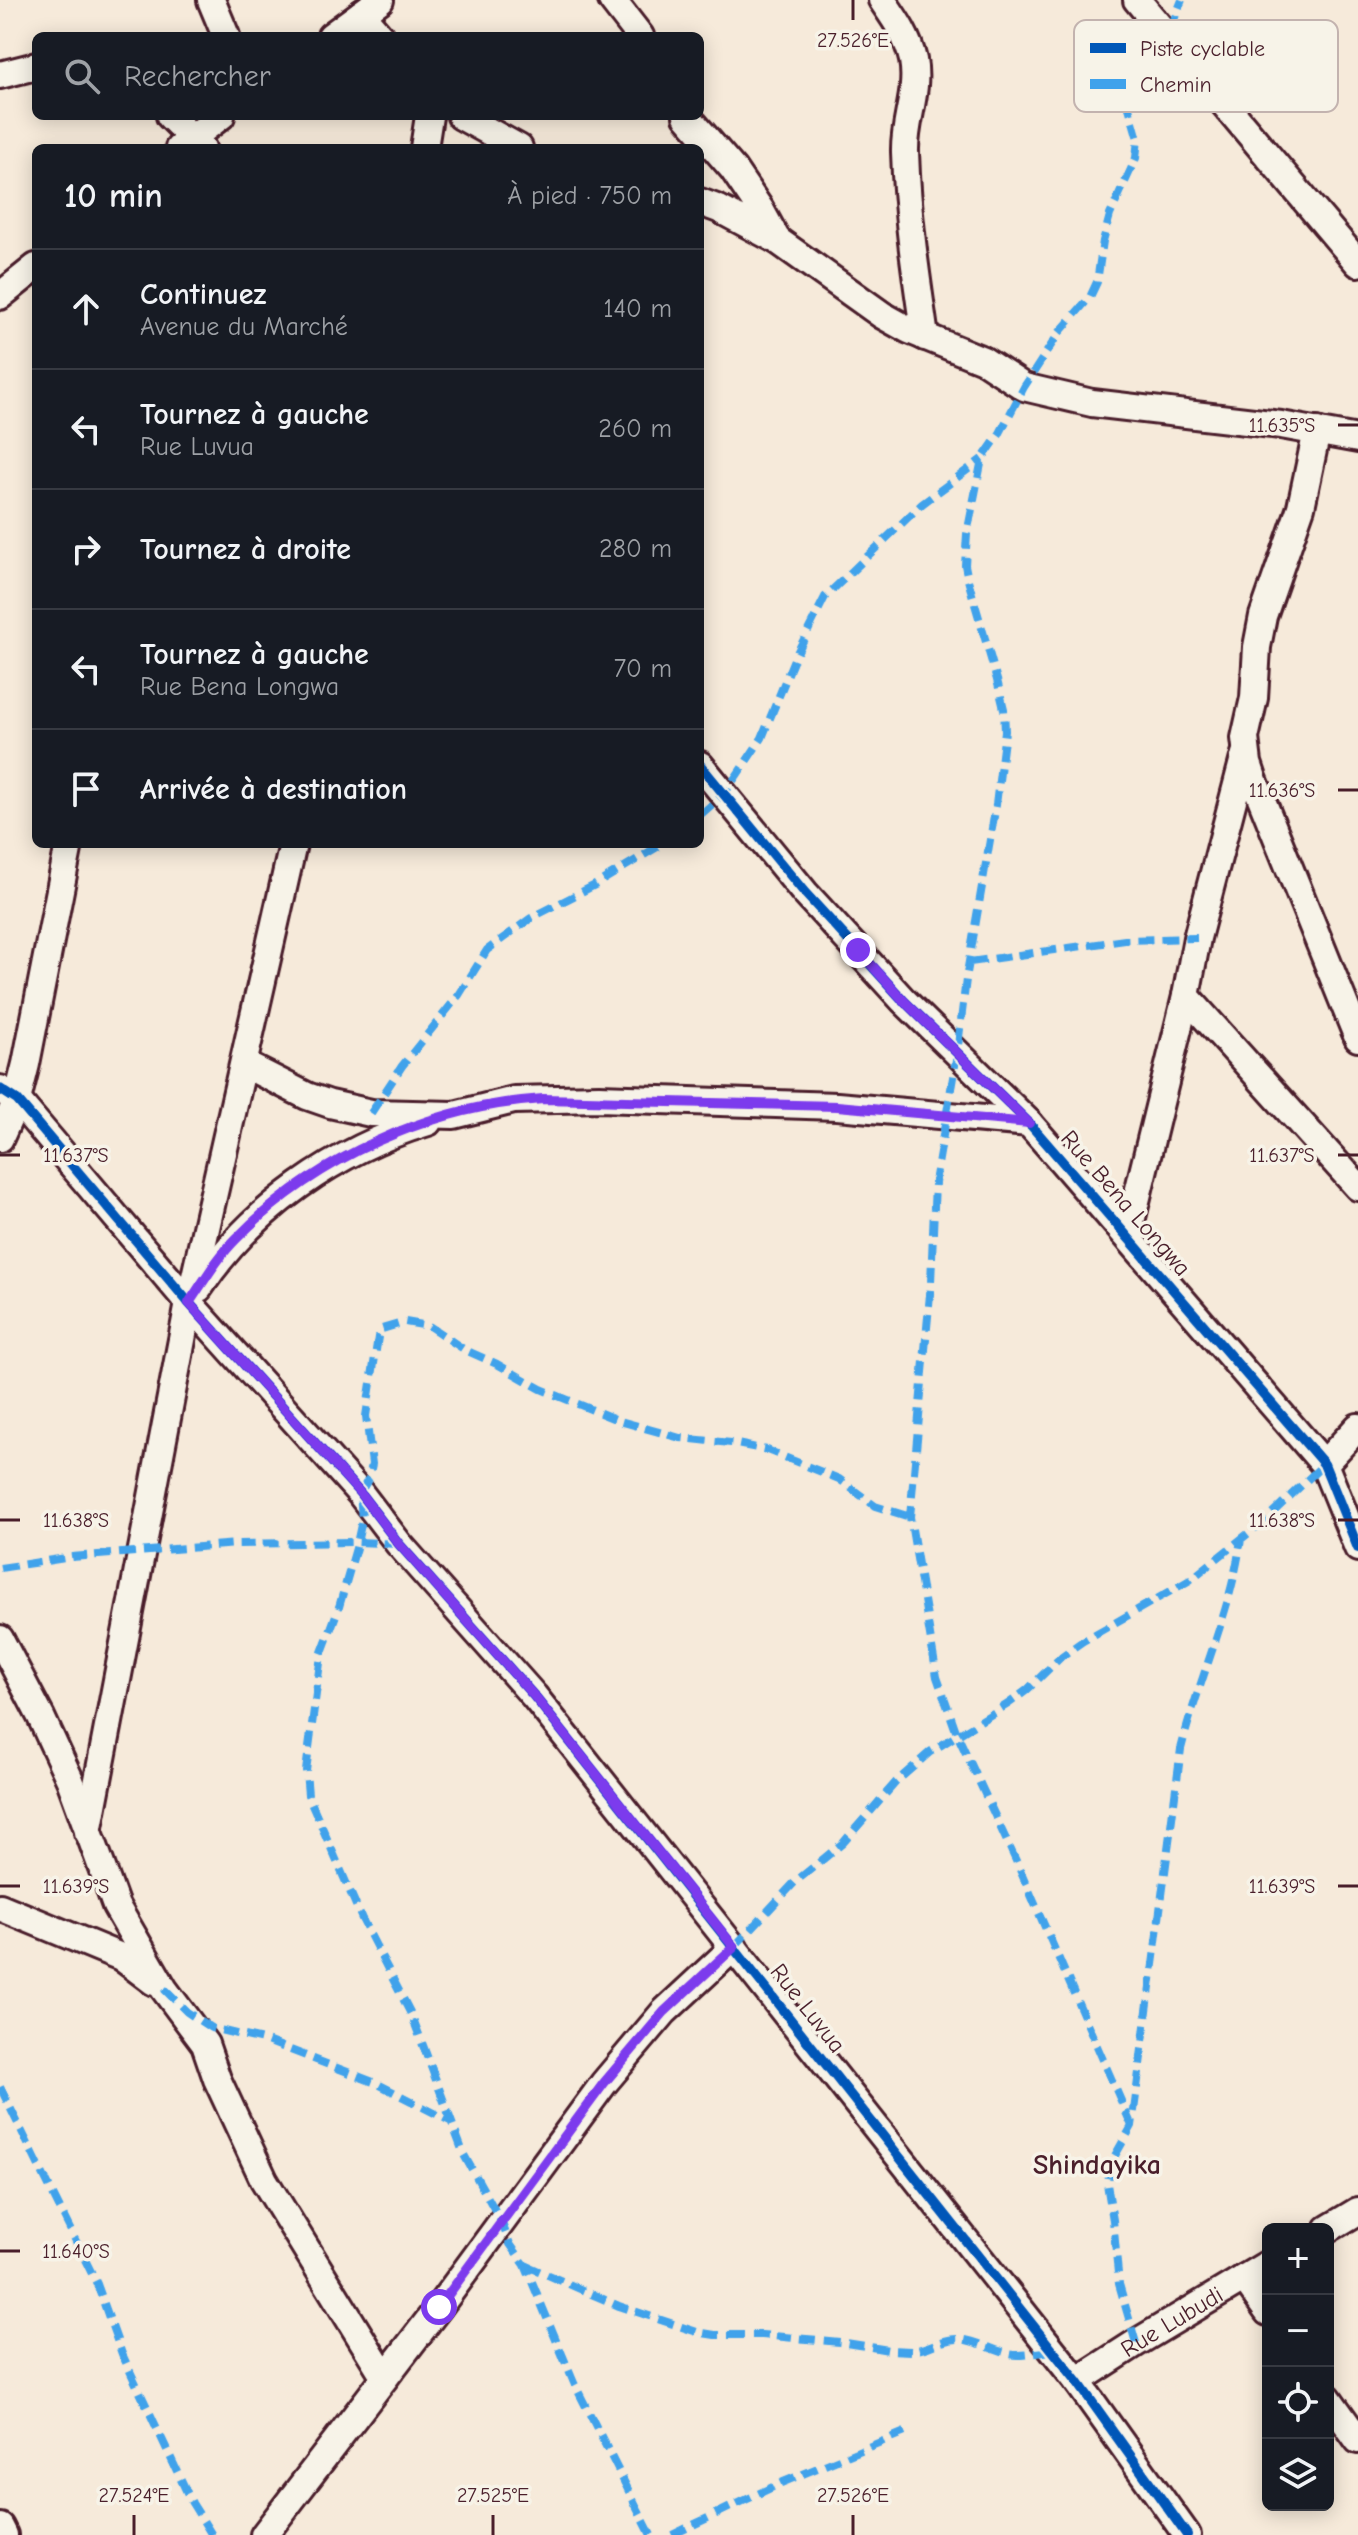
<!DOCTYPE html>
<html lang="fr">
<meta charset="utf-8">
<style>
:root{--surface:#171b24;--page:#20242c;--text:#f1f3f6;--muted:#9ea1a6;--line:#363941}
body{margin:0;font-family:"Comic Neue",sans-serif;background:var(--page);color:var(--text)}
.controls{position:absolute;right:24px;bottom:24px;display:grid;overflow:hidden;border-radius:12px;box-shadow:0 4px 20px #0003}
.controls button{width:72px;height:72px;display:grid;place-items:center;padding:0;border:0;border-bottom:2px solid var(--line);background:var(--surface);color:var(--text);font:40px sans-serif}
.stop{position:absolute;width:24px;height:24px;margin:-18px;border:6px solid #7c3aed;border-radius:50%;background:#fff}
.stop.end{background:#7c3aed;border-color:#fff;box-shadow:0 2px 8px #0008}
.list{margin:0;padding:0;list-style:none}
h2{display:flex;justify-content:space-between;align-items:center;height:104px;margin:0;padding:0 32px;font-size:34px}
h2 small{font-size:26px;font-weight:400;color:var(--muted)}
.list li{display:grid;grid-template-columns:52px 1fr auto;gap:24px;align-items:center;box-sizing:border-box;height:120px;padding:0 32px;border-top:2px solid var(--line)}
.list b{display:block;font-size:30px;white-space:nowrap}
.list p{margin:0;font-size:26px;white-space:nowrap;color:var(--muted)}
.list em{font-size:26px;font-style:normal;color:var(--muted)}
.icon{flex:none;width:44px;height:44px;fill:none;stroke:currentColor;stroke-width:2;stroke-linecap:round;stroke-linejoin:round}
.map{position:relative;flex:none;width:1358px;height:2535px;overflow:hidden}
.search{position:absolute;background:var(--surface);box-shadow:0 4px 20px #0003;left:32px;top:32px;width:672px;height:88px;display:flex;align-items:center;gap:20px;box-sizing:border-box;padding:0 28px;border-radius:12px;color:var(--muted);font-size:30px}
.panel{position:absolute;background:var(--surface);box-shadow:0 4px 20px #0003;left:32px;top:144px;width:672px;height:704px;border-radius:12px}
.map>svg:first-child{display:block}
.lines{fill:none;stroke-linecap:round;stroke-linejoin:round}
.street-casing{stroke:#4a1f2b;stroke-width:32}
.street{stroke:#f7f3e8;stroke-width:26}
.quiet{stroke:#40a2eb;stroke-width:8;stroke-dasharray:16 8;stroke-linecap:butt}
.cycleway-casing{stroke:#f7f3e8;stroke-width:15}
.cycleway{stroke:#0057b8;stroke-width:10}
.route{stroke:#7c3aed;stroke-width:10}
.ticks{fill:none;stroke:#4a1f2b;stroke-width:3}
.labels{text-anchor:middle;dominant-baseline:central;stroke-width:7;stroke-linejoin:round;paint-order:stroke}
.street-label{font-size:24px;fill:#4a1f2b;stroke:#f7f3e8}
.quarter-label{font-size:28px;font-weight:bold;fill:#4a1f2b;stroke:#f7f3e8}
.key{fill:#f7f3e8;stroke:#c3b3af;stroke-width:2}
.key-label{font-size:22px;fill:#4a1f2b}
.ticks-label{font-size:20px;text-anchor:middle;fill:#4a1f2b;stroke:#f7f3e8;stroke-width:7;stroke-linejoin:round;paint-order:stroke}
</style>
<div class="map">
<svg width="1358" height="2535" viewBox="0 0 1358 2535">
<rect width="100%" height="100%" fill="#f6eada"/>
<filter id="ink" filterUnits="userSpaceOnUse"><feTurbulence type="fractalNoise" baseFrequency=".0125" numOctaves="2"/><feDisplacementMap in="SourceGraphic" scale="16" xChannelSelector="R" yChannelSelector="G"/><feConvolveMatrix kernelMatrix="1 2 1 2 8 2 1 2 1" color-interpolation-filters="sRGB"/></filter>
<g filter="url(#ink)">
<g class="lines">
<g class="street-casing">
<g id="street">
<path d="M211,0L226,36"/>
<path d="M612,0L640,36"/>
<path d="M882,0C895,19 908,37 913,60C919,92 904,121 905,152C907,215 916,275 925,337"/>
<path d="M1137,0L1358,263"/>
<path d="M361,14L380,36"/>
<path d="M331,36L380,0"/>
<path d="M0,75L36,66"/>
<path d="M170,116L202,148"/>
<path d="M461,116L519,148"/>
<path d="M687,116L733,169L760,209L777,240"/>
<path d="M179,148L221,116"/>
<path d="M424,148L429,116"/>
<path d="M700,202L719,209L777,240L882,315L909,330L983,360L1024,387L1092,403L1281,425L1358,439"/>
<path d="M0,296L36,267"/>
<path d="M1317,431L1301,507L1263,616L1257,647L1254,698L1245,738L1248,763L1253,778L1358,1038"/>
<path d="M700,765L805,893L903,1000L1029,1123L1324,1464L1358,1548"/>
<path d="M1186,996L1358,1187"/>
<path d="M244,1064L307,1096L330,1104L371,1113L454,1115L514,1100L599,1098L837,1106L1029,1123"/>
<path d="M0,1089L17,1100L189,1303L360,1493L399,1544L534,1696L1077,2381L1187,2535"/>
<path d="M0,1138L17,1100L26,1064L69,844"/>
<path d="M1128,1234L1186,996L1197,938L1245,754"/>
<path d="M199,1288C251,1209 337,1149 428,1122"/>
<path d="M1324,1464L1358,1427"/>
<path d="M0,1639L41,1717L70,1780L116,1906L164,1989L205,2044L217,2079L264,2180L385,2377"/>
<path d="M88,1832L189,1303L293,844"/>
<path d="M0,1907L121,1957L154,1982"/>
<path d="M1328,2229L1358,2211"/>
<path d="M1244,2278L1268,2312"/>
<path id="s1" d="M1077,2381L1136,2343L1268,2264"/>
<path d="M1328,2398L1358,2440"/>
<path d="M0,2527L4,2535"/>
<path d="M264,2535L439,2307L604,2083L664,2012L734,1947"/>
</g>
</g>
<use href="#street" class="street"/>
<path class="quiet" d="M700,815L725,793L762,738L794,659L825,597L922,504L982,459
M970,962L1125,940L1197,938
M371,1113L402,1066L459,995L487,950L531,918L595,885L662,844
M0,1568L72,1557L237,1544L357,1542L399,1544
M734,1947L795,1882L843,1843L896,1782L930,1752L1008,1704L1027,1690L1062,1656L1083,1641L1190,1580L1265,1520L1324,1464
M164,1989L187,2012L211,2028L267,2041L376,2083L450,2121
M0,2087L97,2284L122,2354L192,2503L212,2535
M1132,2126L1017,1863L957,1734L937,1677L910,1517L931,1283L935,1182L957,1054L966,979L996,805L1005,731L1004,709L997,680L968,580L965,565L967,534L982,459L999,435L1024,387L1059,333L1090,297L1097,282L1103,241L1110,215L1136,158L1138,139L1128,104L1130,92L1167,37L1182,0
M525,2265L619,2306L697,2332L715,2335H762L840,2342L889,2350L912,2351C929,2349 943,2338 960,2339C977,2341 992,2350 1009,2354C1022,2357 1039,2352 1053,2351
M1136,2343L1119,2284L1113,2220L1107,2184L1113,2159L1132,2126L1181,1749C1199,1678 1231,1612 1241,1539
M651,2535L574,2383L525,2265L510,2244L501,2221L464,2155L412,2016L362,1919L308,1795L306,1771L321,1655L339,1607L356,1548L362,1520L360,1493L369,1478L372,1464L366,1416L378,1337L382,1329L405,1322L429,1326L465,1350L497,1364L541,1389L620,1421L680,1438L732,1443L767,1450L839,1479L875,1506L910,1517
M672,2535L781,2483L905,2432"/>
<g class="cycleway-casing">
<path id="cycleway" d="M700,765L805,893L903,1000L1029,1123L1324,1464L1358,1548
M0,1089L17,1100L189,1303L360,1493L399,1544L534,1696L1077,2381L1187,2535"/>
</g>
<use href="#cycleway" class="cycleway"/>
</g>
</g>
<g class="lines" filter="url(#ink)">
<path class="route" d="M439,2307L604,2083L664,2012L734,1947L534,1696L399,1544L360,1493L189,1303C204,1281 217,1258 236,1239C315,1158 430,1106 543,1099L837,1106L1029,1123L903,1000L858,950"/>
</g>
<path class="ticks" d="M853,0V20M1338,425H1358M1338,790H1358M0,1155H20M1338,1155H1358M0,1520H20M1338,1520H1358M0,1886H20M1338,1886H1358M0,2251H20M134,2515V2535M493,2515V2535M853,2515V2535"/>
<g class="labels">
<g class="street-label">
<text transform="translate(1126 1203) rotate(49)">Rue Bena Longwa</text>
<text transform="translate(808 2008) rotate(52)">Rue Luvua</text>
<text stroke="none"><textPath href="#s1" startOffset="112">Rue Lubudi</textPath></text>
</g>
<g class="quarter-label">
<text x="1097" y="2165">Shindayika</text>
</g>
</g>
<rect x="1074" y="20" width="264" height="92" rx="12" class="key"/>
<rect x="1090" y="43" width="36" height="10" fill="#0057b8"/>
<rect x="1090" y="79" width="36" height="10" fill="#40a2eb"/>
<g class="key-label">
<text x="1140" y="56">Piste cyclable</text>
<text x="1140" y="92">Chemin</text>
</g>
<g class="ticks-label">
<text x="853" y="47">27.526°E</text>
<text x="1282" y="432">11.635°S</text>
<text x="1282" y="797">11.636°S</text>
<text x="76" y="1162">11.637°S</text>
<text x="1282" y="1162">11.637°S</text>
<text x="76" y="1527">11.638°S</text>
<text x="1282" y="1527">11.638°S</text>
<text x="76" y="1893">11.639°S</text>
<text x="1282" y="1893">11.639°S</text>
<text x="76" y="2258">11.640°S</text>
<text x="134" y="2502">27.524°E</text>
<text x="493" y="2502">27.525°E</text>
<text x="853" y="2502">27.526°E</text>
</g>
</svg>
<div class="controls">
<button>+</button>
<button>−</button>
<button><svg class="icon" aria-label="locate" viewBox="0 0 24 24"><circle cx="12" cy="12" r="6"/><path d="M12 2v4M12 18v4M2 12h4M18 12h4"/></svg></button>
<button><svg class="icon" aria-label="layers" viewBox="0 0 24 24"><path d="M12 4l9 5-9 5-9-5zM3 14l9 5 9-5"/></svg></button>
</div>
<div class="stop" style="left:439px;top:2307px"></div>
<div class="stop end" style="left:858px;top:950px"></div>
<div class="search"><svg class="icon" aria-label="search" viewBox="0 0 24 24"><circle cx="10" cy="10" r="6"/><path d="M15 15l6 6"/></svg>Rechercher</div>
<section class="panel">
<h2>10 min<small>À pied · 750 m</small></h2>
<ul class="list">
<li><svg class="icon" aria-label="ahead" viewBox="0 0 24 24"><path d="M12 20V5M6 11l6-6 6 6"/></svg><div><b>Continuez</b><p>Avenue du Marché</p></div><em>140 m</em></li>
<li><svg class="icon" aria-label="left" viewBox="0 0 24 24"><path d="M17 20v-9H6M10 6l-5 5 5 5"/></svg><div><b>Tournez à gauche</b><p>Rue Luvua</p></div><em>260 m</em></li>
<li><svg class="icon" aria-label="right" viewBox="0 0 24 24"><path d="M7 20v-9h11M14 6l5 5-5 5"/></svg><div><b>Tournez à droite</b></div><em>280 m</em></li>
<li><svg class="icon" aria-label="left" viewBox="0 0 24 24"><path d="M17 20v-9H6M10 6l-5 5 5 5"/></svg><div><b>Tournez à gauche</b><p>Rue Bena Longwa</p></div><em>70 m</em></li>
<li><svg class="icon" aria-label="arrive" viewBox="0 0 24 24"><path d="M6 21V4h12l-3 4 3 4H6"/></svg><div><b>Arrivée à destination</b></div></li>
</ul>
</section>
</div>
